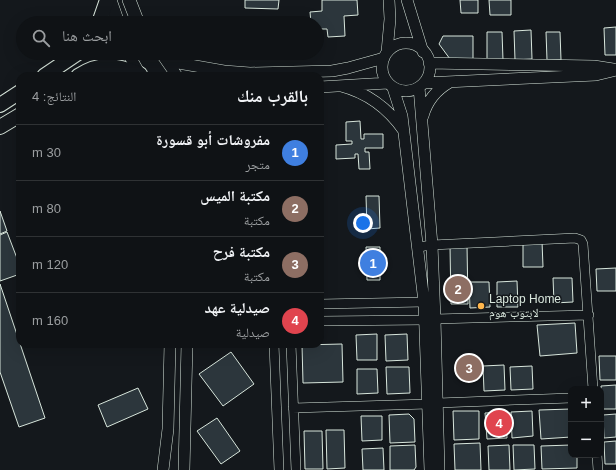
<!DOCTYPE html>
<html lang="ar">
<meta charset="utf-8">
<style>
:root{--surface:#0f1215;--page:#181b1e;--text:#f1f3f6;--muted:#9b9ea0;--line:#2f3234;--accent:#ffb74d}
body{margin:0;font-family:Arial,"Noto Naskh Arabic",sans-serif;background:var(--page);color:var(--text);direction:rtl}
.controls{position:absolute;right:12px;bottom:12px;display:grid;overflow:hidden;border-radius:8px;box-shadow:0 4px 16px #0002}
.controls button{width:36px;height:36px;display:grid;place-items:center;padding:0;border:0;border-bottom:1px solid var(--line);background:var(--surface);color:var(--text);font:20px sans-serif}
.you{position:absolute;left:363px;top:223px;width:14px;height:14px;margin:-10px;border:3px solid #fff;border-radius:50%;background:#1a73e8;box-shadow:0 0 0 6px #1a73e833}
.badge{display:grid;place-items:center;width:26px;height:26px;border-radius:50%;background:var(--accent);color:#fff;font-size:13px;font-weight:700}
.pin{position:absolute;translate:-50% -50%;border:2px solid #fff;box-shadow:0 1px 4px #0006}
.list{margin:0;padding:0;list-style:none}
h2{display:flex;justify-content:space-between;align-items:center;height:52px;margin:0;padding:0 16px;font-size:17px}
h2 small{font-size:13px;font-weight:400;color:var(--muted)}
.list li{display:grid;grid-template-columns:26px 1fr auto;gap:12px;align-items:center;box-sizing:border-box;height:56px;padding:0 16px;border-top:1px solid var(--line)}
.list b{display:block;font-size:15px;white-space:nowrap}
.list p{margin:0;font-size:13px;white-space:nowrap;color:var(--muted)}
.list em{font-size:13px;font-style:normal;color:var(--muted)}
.icon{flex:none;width:22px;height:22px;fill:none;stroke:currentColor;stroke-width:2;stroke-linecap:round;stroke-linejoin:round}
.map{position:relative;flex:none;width:616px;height:470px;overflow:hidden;direction:ltr}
.search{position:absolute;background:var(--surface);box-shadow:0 4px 16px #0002;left:16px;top:16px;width:308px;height:44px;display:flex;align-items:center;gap:10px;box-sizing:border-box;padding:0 14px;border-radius:22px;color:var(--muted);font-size:15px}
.panel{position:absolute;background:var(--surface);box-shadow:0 4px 16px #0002;left:16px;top:72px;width:308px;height:276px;border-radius:12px;direction:rtl}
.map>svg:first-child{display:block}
.building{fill:#2c363c;stroke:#d8e6dc}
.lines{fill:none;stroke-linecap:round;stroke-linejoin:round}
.minor-casing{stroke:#d8e6dc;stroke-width:10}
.tertiary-casing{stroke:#d8e6dc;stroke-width:12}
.secondary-casing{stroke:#d8e6dc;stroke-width:14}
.primary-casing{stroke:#d8e6dc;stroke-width:16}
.minor{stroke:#14181c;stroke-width:9}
.tertiary{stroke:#14181c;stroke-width:11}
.secondary{stroke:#14181c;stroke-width:13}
.primary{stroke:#14181c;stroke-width:14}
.poi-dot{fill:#ffb74d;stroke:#14181c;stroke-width:1.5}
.labels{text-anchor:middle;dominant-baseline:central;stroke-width:3;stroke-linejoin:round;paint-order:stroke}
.poi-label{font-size:12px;fill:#d8e6dc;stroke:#14181c;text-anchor:start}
</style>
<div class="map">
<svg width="616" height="470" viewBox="0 0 616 470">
<rect width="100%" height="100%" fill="#14181c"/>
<path class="building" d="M245,0H279L278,9L245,8Z
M322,0H357L358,15L344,16L345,36L328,37L327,29H317V23H311L310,12L322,11Z
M460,0H478V13H461Z
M489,0H511V15H490Z
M616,27V55H605L604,28Z
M531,30L532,59L515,60L514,31Z
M487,32H502L503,60L487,61Z
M546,32H560L561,60H547Z
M443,36H473V59H450L439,44Z
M360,121L361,139H364V134H383V148H365V152H369L370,169H359L358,154H355V158L336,159V145L352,144V141H346V122Z
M366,196H379L380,228L367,229Z
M0,211L7,231L0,234Z
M7,232L20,266V274L0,281V235Z
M523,241H542L543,267H523Z
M467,245L468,304H451L450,246Z
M366,247H380V280H367Z
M616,268V291H597L596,269Z
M553,278H572L573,302L554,303Z
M517,281L518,307H497V282Z
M469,282H489L490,307L470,308Z
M0,284L45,418L19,427L0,372Z
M575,323L577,353L540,356L537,325Z
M377,334V360H357L356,335Z
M407,334L408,360L386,361L385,335Z
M342,344L343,382L303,383L302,345Z
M231,352L254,384L223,406L199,374Z
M599,356H616V380H600Z
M504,365L505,390L484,391L483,366Z
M532,366L533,389L511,390L510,367Z
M386,367H409L410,393L387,394Z
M357,369H377L378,393L357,394Z
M616,385V409H602L601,386Z
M138,388L148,409L107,427L98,405Z
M571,409V437L541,439L539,410Z
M453,411H479V439L454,440Z
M532,411L533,436L512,438L511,412Z
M506,412L507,438L487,439L485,413Z
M409,414L414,419L415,442L390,443L389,415Z
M616,414V437L604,438L603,415Z
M361,416H382V440L362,441Z
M217,418L240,451L221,464L197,431Z
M326,430H344L345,468L327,469Z
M304,431H322L323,469H305Z
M616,441V464H605L604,442Z
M480,443L481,470H455L454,444Z
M415,445L416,467L414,470H390V446Z
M509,445L510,470H489L488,446Z
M513,445H534L535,469L514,470Z
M571,445V455H577V468L542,469L541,446Z
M383,448L384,470H363L362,449Z"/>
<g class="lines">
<g class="minor-casing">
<path id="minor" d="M418,247L432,245L575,238L581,240L583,244L593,389
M320,304L424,302
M435,319L589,315
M320,321L425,320
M274,344L279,470
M291,344L296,470
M438,403L571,398
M293,408L428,404
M597,455L598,470"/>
</g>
<g class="tertiary-casing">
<path id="tertiary" d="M407,0L423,52
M382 67a24 24 0 1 1 48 0a24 24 0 1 1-48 0Z
M387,52L390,19L389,0
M128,53L141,76
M161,53L177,76
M167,61L224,71L250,73L332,71L348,68L384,58
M429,63L594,66L613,69
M424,83L596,75L616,70
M341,86C368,93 388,108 404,131
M320,87L388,83
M419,87L432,245L435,319L439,470
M393,88L402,116L424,302L430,470
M423,116C427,101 436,90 450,82
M163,470L168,429L170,344
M184,470L187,344"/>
</g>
<g class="secondary-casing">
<path id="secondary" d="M110,0L118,23
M129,0L138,23"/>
</g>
<g class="primary-casing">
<path id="primary" d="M99,23L107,0
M44,76L78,53
M78,76C101,61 116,65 140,74
M0,105L20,92
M0,127L20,115"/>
</g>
<use href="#minor" class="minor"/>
<use href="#tertiary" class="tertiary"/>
<use href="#secondary" class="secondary"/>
<use href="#primary" class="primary"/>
</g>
<circle class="poi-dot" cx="481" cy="306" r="4"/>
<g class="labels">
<g class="poi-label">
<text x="489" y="299">Laptop Home<tspan x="489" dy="14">لابتوب هوم</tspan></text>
</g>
</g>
</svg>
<div class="controls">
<button>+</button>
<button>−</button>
</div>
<div class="you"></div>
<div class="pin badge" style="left:373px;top:263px;background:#3f7fe0">1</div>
<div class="pin badge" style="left:458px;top:289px;background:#8d6e63">2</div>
<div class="pin badge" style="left:469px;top:368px;background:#8d6e63">3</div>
<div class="pin badge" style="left:499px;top:423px;background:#e0444e">4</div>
<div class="search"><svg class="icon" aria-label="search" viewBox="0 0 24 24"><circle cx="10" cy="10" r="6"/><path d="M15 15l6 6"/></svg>ابحث هنا</div>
<section class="panel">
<h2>بالقرب منك<small>النتائج: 4</small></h2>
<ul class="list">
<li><span class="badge" style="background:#3f7fe0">1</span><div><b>مفروشات أبو قسورة</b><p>متجر</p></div><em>30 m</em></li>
<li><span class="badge" style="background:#8d6e63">2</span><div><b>مكتبة الميس</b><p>مكتبة</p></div><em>80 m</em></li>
<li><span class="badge" style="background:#8d6e63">3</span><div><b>مكتبة فرح</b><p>مكتبة</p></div><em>120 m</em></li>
<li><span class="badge" style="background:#e0444e">4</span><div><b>صيدلية عهد</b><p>صيدلية</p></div><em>160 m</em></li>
</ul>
</section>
</div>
